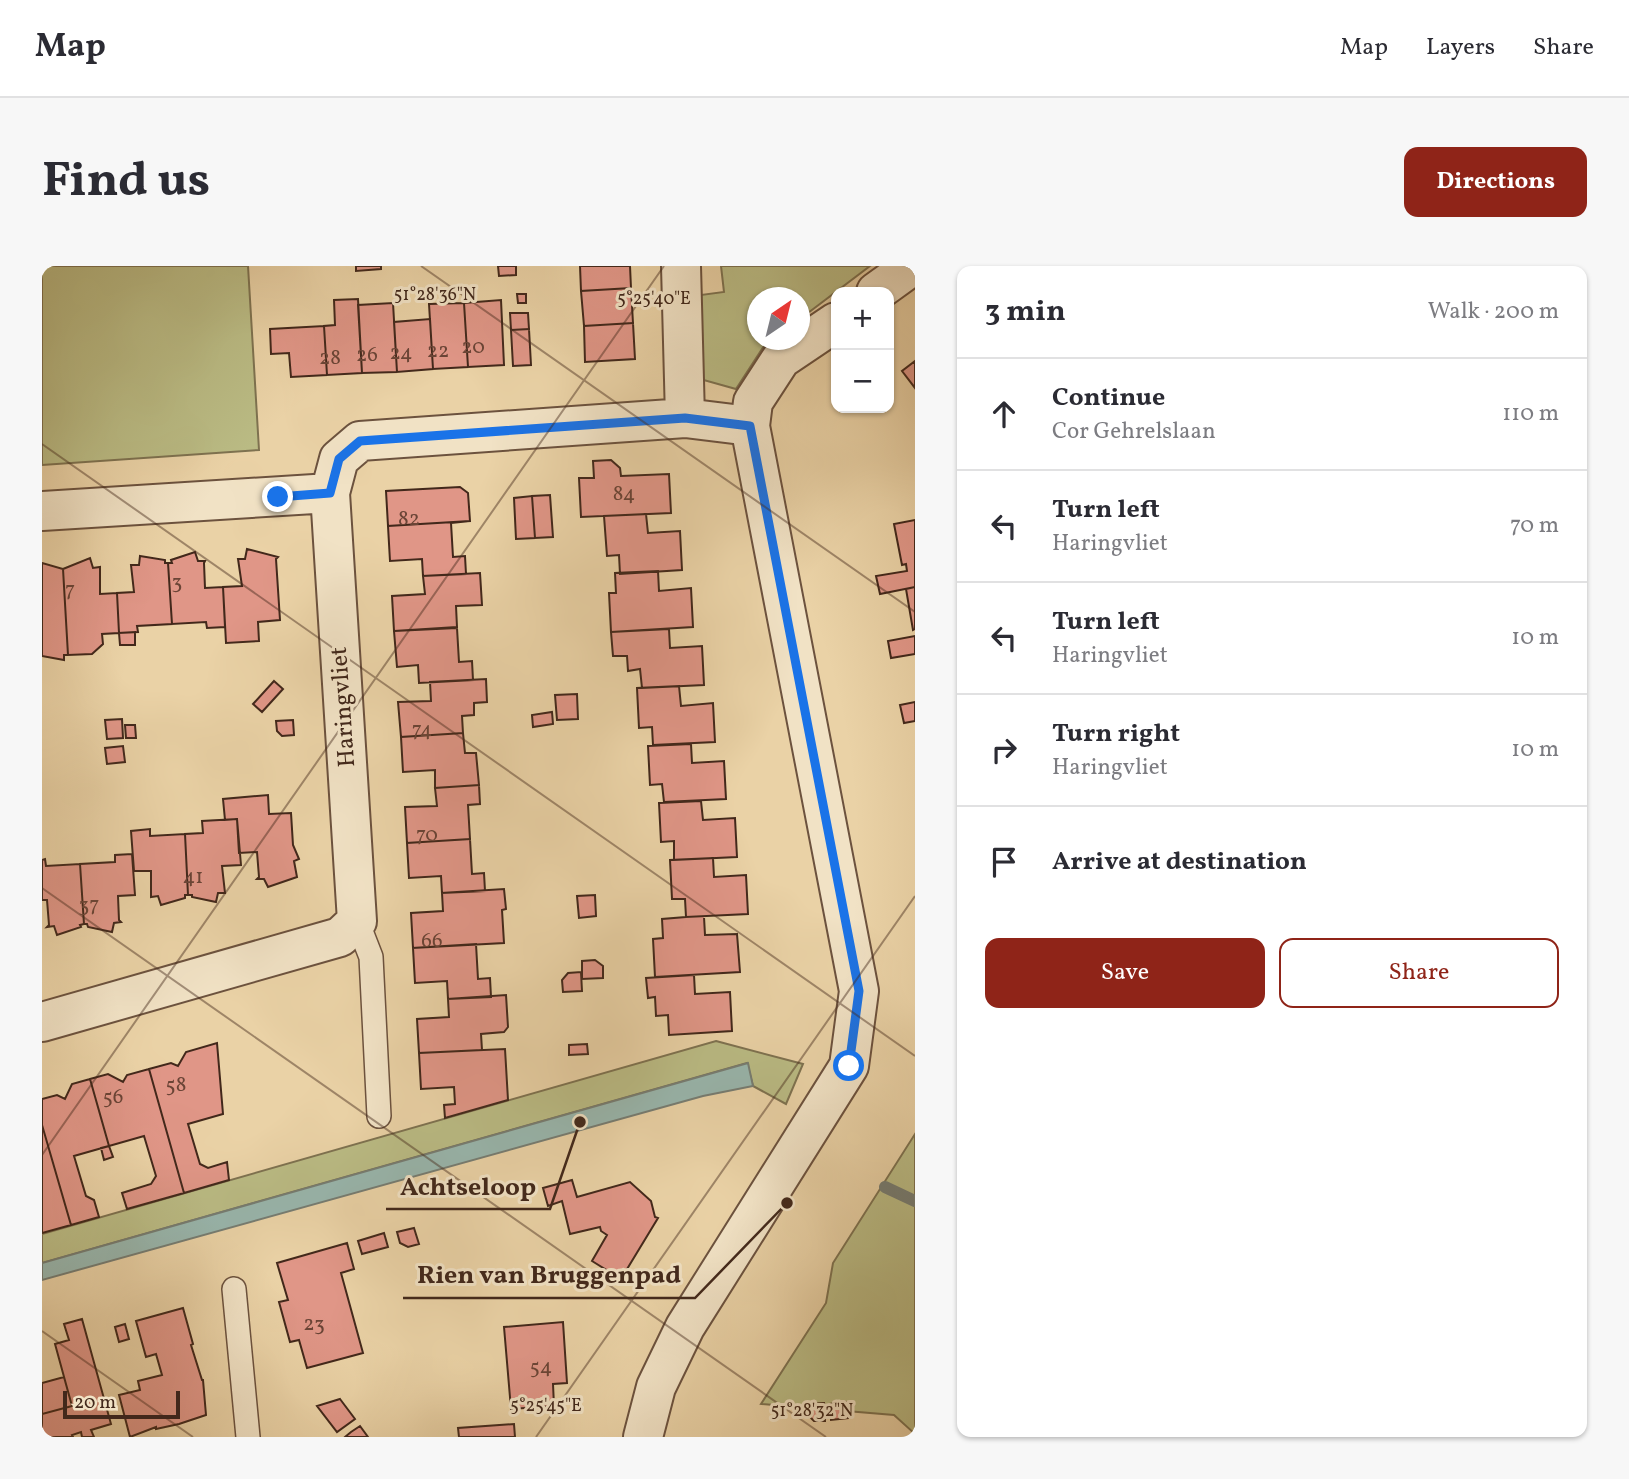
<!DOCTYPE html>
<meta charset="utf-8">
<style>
:root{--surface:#fff;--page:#f7f7f7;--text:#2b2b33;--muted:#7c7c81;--line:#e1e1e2;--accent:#8f2418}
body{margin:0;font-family:Vollkorn,serif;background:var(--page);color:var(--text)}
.controls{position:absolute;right:21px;top:21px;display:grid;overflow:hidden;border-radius:14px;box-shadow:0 2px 5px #0004}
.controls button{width:63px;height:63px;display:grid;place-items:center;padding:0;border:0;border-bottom:2px solid var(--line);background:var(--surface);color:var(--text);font:35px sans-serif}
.compass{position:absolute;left:705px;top:21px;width:63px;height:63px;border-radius:50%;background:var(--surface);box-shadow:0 2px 5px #0004;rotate:35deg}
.scale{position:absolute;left:21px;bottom:18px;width:117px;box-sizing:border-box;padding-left:7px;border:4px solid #42281b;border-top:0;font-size:19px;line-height:24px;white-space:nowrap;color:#42281b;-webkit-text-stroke:5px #f1e2c5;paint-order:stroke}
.stop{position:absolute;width:21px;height:21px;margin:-16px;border:5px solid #1a73e8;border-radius:50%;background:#fff}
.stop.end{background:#1a73e8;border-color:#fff;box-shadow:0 2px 7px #0008}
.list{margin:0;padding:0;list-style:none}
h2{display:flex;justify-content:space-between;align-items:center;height:91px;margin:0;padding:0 28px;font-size:30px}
h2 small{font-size:23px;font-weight:400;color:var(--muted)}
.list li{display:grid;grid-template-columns:46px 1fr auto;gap:21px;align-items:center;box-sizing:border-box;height:112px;padding:0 28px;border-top:2px solid var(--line)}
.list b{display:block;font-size:26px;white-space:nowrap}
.list p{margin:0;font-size:23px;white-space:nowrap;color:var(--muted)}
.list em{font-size:23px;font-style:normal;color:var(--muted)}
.actions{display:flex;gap:14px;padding:21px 28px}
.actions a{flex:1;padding:16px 0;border:2px solid var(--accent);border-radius:14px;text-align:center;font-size:24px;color:var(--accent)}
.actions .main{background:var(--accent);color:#fff}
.icon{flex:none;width:38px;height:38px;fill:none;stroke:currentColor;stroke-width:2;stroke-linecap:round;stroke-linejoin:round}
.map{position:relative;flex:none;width:873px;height:1171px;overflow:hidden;border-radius:14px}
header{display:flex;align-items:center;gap:42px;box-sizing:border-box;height:98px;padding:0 35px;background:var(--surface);border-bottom:2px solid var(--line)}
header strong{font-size:33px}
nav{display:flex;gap:38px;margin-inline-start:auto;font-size:24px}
.intro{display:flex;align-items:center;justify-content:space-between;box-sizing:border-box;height:168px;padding:0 42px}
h1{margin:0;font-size:49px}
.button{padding:18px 32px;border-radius:14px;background:var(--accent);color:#fff;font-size:24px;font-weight:700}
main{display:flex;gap:42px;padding:0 42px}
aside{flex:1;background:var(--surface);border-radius:14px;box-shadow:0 2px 5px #0004}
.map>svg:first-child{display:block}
.green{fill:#babb84;stroke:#7e7250;stroke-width:2}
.water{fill:#98b6ad;stroke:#767d73;stroke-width:2}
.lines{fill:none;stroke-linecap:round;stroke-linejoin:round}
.stream{stroke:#767d73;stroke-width:12}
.building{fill:#e09687;stroke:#42281b;stroke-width:2}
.service-casing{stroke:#6c523e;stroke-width:26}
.minor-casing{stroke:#6c523e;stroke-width:42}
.tertiary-casing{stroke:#6c523e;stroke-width:42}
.service{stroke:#f1e2c5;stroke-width:23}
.minor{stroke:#f1e2c5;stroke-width:38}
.tertiary{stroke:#f1e2c5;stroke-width:38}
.route{stroke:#1a73e8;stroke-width:9}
.ticks{fill:none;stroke:#42281b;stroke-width:2;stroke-opacity:0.45}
.labels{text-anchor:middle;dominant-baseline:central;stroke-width:6;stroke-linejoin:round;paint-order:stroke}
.number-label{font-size:21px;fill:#6a4436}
.street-label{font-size:24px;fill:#42281b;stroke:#f1e2c5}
.ticks-label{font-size:18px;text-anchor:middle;fill:#42281b;stroke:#f1e2c5;stroke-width:6;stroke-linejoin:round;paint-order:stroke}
.leader{fill:none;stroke:#42281b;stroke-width:2.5}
.callout-dot{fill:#42281b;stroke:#f1e2c5;stroke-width:2.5}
.callout-label{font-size:26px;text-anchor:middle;font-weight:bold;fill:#42281b;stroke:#f1e2c5;stroke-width:6;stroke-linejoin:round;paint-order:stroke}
</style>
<header>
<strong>Map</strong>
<nav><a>Map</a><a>Layers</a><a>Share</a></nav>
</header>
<div class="intro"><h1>Find us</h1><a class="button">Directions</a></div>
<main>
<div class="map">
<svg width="873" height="1171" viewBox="0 0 873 1171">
<rect width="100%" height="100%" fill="#ead2a6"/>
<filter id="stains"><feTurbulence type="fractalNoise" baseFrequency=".00286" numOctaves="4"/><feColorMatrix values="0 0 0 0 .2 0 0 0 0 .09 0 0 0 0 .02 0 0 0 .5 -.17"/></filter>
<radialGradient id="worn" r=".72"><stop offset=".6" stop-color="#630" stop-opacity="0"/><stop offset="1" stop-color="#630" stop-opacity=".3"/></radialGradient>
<path class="green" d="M0,0H206L217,184L0,199Z
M679,0H828L758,53V32H716V74H730L722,80L694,123L658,113L651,30L682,26Z
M674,775L761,798L744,838L711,820L705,797L0,997V968Z
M873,868V1168L852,1149L719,1138L784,1037L791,997Z"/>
<path class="water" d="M706,797L711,820L661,830L0,1014V997Z"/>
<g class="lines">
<path class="stream" d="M843,921L873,935"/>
</g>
<path class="building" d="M314,0H339V3L314,5Z
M456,0H474V9L457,10Z
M538,0H588L589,22L539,25Z
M589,22L591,57L542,60L539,25Z
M475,28H484V37H476Z
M316,33L320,107L285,109L282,60L293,59L292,34Z
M459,34L462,99L426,101L422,37Z
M351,37L355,106L320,107L316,39Z
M422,37L426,101L391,103L387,38Z
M468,47H486L487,63L469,64Z
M388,53L391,103L355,106L352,56Z
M591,57L593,93L543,96L542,60Z
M282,60L285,109L249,111L247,87L229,88L228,63Z
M487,63L489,99L471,100L469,64Z
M873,95V122L860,105Z
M569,194L578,202L579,210L627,208L629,247L539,251L537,212H552L551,195Z
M418,221L426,227L428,255L346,260L344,225Z
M508,229L511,271L493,272L490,230Z
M490,230L493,272L474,273L472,232Z
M604,248L606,267L638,265L640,304L578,308L577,289L565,290L562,250Z
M873,254V321L838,328L834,310L865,305L864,298L860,299L852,258Z
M428,255L409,257L411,291L423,290L424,308L381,310L380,293L348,295L346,260Z
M205,283L236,291L234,293L238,354L216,356L217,375L184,377L181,321L200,320L196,293H203Z
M153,286L156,295H163L162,297L163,322L181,321L183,361L165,362L164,356L130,358L126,297H130L129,294Z
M98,290L123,294V297H126L130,358L95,360L96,366L77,367L75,327L92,326L89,299H97Z
M48,292L51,302L58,301V328L75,327L77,367L60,368L61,378L50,388L26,389L21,303Z
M0,297L21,303L26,389H22V394L0,390Z
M616,305L617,325L649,322L651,361L569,366L567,327H574L573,307Z
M438,307L440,339L414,340L415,361L352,365L350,330L383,328L381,310Z
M873,321V363L871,364L864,323Z
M415,362L417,396L430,395L431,414L377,417L376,399L355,401L352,365Z
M627,363L628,382L660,380L662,419L600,422L598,403L586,405L585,390H571L569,366Z
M93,366V379H78L77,367Z
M873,370V388L849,392L846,375Z
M444,413L445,436L432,437V449L420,450L421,467L359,471L356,436L389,435L388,416Z
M232,415L241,423L220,446L211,438Z
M637,420L639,440L671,437L673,476L611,479L610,461L597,462L595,422Z
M535,428L536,453L515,454L513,429Z
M873,436V455L862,457L858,439Z
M510,446L511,458L491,461L490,449Z
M80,453L81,472L65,473L63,454Z
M251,454L252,469L240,470L235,465L234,455Z
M83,459H93L94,472H84Z
M421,467L423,487H434L437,519L393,522V504L361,506L359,471Z
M649,478L650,497L682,495L684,533L622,536L620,518L608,519L606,480Z
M81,480L83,496L65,498L63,482Z
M437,519L438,538L426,539L428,573L365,577L363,541L395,540L393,522Z
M226,529L227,548L249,547L251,579L257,593L252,595L255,611L226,621L222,613H215L217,611L215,586L197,587L195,553L183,554L181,533Z
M659,535L661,554L693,552L695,591L632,594V575L619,576L617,537Z
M195,553L199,599L180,600L183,627H176L174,636L150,631V629H146L143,568L161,567L160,555Z
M108,563V570L143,568L146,629H143V632L119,639L116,630L109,631V605H92L89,565Z
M428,573L430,608L442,607L443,625L400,627L399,610L367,612L365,577Z
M90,588L93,629L76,630L77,654L79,656L72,657L70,666L46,661L45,658H42L38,598L73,596V589Z
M671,592L672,611L704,609L706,648L644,651L643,633H630L628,594Z
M3,593L4,600L38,598L42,658L38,659L39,661L15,669L12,660L5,661L7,659L5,634H0V594Z
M462,623L464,643L460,644L462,677L371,682L369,647L401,645L400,627Z
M553,629L554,650L537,652L535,630Z
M644,651H662L663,669L695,668L698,706L613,711L611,673L621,672L620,653Z
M434,678L436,713L448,712L449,731L406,733L405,715L373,717L371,682Z
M553,694L561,700V712L540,713V695Z
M539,706L540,725L521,726L520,714L526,707Z
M652,709L653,728L688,726L690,765L627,769L626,749L614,750L613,731L606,732L604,712Z
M464,729L466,761L462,766L439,768L440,784L377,787L375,753L407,751L406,733Z
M175,777L181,848L146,858L158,898L166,902L185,896L187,914L142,927L107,803L129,797L136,800L144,786Z
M545,778L546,788L527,789V779Z
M463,783L466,834L403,852L402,839L413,838L412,821L379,823L377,787Z
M107,803L142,927L85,943L80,927L109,918L114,910L102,870L67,880L48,813L66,808L81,816L85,809Z
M48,813L67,880L32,890L44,930L52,934L57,951L29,959L0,859V833L15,829L23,833L30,818Z
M0,859L29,959L0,967Z
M67,880L71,891L62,894L59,882Z
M530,914L535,931L588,916L609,935L613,951L616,952L579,1013L550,995L565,969L559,965L558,961L528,968L520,935L506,940L501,922Z
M372,962L377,978L366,981L358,977L355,966Z
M342,967L346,981L320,988L316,975Z
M305,977L312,1003L299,1007L321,1087L265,1102L257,1074L248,1076L237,1036L246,1034L235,997Z
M141,1042L151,1078L149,1079L160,1114H161L164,1149L137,1158L114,1163V1161L88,1171L77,1129L98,1124L96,1115L120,1109L114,1088L104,1091L94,1055Z
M40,1053L69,1158L49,1164L52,1171H40L39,1166L30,1169L31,1171H0V1148L30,1140L13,1078L27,1074L22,1058Z
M521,1056L525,1117L511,1118L512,1140L469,1143L462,1061Z
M83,1058L87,1073L77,1076L73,1061Z
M22,1111L30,1140L0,1148V1117Z
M298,1133L313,1153L295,1166L275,1140Z
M804,1136L806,1152L789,1154L788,1138Z
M782,1137L783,1155H772L766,1149V1138Z
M472,1158L473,1171H417L416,1162Z
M318,1160L326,1171H303L309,1166Z"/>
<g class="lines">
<g class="service-casing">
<path id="service" d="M315,655L329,691L337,850
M192,1023L206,1171"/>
</g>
<g class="minor-casing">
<path id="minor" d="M639,0L643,152
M0,245L288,227
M0,756L298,671L315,655L288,227L297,193L318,175L643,152L708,160"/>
</g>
<g class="tertiary-casing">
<path id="tertiary" d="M834,26L870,0
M601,1171L614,1121L643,1061L807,800L817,725L708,160L711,136L739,93L794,56"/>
</g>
<use href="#service" class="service"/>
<use href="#minor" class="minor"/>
<use href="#tertiary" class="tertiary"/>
</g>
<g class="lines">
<path class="route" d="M236,231L288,227L297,193L318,175L643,152L708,160L817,725L807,800"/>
</g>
<path class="ticks" d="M379,0L873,346M0,178L873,790M0,622L784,1171M0,889L622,0M0,1065L151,1171M494,1171L873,630"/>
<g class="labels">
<g class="number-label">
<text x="431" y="81">20</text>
<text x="396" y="85">22</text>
<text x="359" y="87">24</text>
<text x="325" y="89">26</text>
<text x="288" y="92">28</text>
<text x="582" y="228">84</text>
<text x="367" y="253">82</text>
<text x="135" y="316">3</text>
<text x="28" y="324">7</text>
<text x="380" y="464">74</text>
<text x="385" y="569">70</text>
<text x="151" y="611">41</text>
<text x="47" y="639">37</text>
<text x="390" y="675">66</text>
<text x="134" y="819">58</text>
<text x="71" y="831">56</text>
<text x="272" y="1058">23</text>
<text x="499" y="1101">54</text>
</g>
<g class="street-label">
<text transform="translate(302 441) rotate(-94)">Haringvliet</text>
</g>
</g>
<g class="ticks-label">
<text x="393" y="34">51°28'36"N</text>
<text x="612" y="38">5°25'40"E</text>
<text x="504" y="1145">5°25'45"E</text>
<text x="770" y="1150">51°28'32"N</text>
</g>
<path class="leader" d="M538 856L508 943H344M745 937L653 1032H361"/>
<g class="callout-dot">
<circle cx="538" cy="856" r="7"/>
<circle cx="745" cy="937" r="7"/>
</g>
<g class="callout-label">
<text x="426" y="929">Achtseloop</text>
<text x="507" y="1017">Rien van Bruggenpad</text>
</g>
<rect width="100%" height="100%" filter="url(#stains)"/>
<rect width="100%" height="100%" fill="url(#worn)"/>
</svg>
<div class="controls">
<button>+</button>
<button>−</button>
</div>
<svg class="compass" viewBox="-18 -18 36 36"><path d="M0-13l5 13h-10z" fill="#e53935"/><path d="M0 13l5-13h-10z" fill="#7c7c81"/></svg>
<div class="scale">20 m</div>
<div class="stop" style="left:807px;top:800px"></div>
<div class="stop end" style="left:236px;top:231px"></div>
</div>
<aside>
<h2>3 min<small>Walk · 200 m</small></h2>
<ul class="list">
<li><svg class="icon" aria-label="ahead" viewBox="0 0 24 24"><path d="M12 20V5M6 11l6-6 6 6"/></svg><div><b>Continue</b><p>Cor Gehrelslaan</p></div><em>110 m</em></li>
<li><svg class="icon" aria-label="left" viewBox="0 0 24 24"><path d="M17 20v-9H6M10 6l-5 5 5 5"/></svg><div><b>Turn left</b><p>Haringvliet</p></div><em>70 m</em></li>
<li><svg class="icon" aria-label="left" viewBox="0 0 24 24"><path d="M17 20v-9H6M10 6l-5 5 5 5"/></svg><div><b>Turn left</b><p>Haringvliet</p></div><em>10 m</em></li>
<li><svg class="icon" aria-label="right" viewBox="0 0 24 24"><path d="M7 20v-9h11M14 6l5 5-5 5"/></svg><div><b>Turn right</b><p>Haringvliet</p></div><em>10 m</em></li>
<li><svg class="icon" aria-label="arrive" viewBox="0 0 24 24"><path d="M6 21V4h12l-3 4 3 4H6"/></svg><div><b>Arrive at destination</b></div></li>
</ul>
<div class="actions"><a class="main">Save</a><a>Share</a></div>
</aside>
</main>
